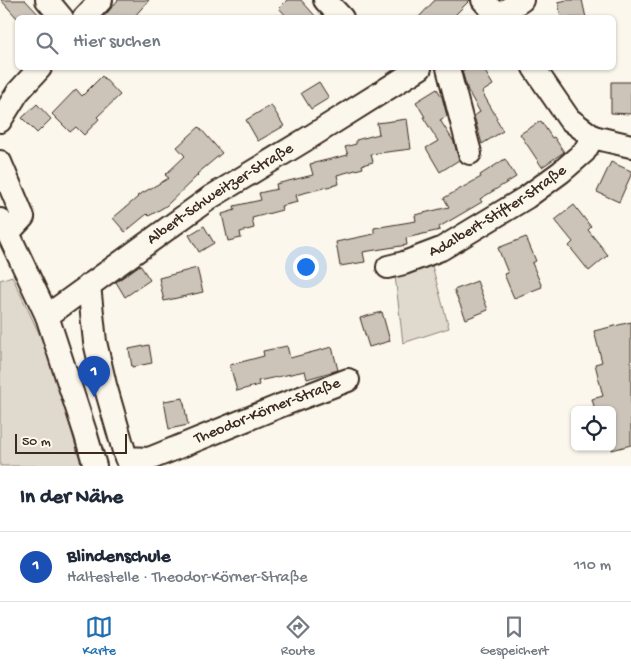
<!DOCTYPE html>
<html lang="de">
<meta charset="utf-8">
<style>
:root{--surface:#fff;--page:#f6f6f7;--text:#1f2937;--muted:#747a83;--line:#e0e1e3;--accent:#1f6fb2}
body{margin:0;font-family:"Gochi Hand",sans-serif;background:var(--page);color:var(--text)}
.controls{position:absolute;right:15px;bottom:15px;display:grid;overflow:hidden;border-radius:8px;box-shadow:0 1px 4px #0004}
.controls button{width:45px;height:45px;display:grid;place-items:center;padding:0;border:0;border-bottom:1px solid var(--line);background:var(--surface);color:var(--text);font:25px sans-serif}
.scale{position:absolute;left:15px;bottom:12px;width:112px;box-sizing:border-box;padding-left:5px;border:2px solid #3b2a1e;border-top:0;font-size:14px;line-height:18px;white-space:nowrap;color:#3b2a1e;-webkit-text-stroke:4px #fbf7ec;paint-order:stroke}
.you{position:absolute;left:305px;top:266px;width:18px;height:18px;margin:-12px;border:4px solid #fff;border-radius:50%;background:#1a73e8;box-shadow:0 0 0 8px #1a73e833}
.badge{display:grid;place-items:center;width:32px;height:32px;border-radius:50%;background:var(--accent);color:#fff;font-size:16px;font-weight:700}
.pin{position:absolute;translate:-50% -41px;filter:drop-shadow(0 1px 2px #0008)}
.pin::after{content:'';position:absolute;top:26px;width:18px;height:15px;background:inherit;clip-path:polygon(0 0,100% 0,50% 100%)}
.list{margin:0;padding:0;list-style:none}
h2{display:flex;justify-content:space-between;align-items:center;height:65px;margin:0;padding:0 20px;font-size:21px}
h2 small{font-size:16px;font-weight:400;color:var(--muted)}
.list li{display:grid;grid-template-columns:32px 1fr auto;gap:15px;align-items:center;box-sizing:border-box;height:70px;padding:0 20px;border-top:1px solid var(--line)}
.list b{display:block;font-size:19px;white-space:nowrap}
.list p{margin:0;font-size:16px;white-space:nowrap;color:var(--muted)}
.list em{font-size:16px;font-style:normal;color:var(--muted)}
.icon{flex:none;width:28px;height:28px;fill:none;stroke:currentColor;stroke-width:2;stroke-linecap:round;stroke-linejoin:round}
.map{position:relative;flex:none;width:631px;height:466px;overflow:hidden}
.search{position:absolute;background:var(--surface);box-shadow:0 1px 4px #0004;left:15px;right:15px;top:15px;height:55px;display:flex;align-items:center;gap:12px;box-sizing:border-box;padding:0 18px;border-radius:8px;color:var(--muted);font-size:19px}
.sheet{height:135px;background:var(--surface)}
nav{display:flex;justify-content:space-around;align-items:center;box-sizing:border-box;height:70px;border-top:1px solid var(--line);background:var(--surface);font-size:14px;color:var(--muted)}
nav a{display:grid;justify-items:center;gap:2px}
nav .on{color:var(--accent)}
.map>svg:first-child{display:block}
.green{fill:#dfd9ce;stroke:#8d8276}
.building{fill:#ccc4b9;stroke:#3b2a1e}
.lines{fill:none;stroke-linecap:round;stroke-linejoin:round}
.minor-casing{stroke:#3b2a1e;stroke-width:26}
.minor{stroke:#fbf7ec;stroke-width:22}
.labels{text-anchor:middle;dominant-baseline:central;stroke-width:4;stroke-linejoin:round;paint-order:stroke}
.street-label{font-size:16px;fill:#3b2a1e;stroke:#fbf7ec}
</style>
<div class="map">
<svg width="631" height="466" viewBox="0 0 631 466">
<rect width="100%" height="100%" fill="#fbf7ec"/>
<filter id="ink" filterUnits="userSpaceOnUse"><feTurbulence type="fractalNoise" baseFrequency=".02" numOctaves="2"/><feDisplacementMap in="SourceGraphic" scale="10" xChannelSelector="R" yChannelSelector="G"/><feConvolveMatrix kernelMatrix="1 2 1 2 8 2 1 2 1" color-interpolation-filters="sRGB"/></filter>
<g filter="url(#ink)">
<path class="green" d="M431,262L449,328L403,343L395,276Z
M12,276L47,350L82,466H0V280Z"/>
<path class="building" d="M1,0H25L42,18H17Z
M118,0H149L133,18H103Z
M287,0H301L317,18H288L279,8Z
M435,0H470L452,18H418Z
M567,0H582L586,18H561L558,2Z
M469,68H483L493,85L482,92L497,118L496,119L503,131L482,144L474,116L480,112L468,91L462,71Z
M102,76L120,95L97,117L99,119L84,135L76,127L70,132L52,114L76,89L82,96Z
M319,82L329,98L311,109L301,93Z
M611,82H631V114L611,113Z
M437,89L442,97L447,116L440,120L454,142L459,160L440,172L426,148L438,141L423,117H425L416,102Z
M37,104L51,119L37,133L22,118Z
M271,105L284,126L258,141L246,120Z
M407,119L411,149L371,154L373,162L362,165L363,168L337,175L339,184L296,195L298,202L281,206L282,210L252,218L254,228L240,232L241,238L228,241L222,214L235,210L234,206L261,200L259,193L277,189L276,184L313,175L310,164L348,155L345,147L356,144V140L379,134L377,123Z
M541,121L552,138L554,137L564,152L542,167L520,134Z
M199,127L222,153L197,174L198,175L166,206L149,216L147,214L125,232L113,218L138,197L137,196L169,178L165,175L185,156L177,147Z
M505,159L516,177L480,199L482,202L439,227L440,230L406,238L407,245L363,252L365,262L340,266L336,242L374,234V228L416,221L415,215L449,207L444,198L481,177L480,175Z
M611,162L631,171V175L619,202L597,192Z
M574,205L591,227L588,230L608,255L589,271L569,246L573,242L555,220Z
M204,226L214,243L199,252L189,235Z
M526,237L536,261L532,263L542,287L514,298L504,274L508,273L498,248Z
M140,265L150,280L125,297L116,282Z
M197,268L203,292L164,301L159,278Z
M477,281L488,310L466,319L454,290Z
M382,312L390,341L369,347L360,318Z
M631,322V445L612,450V410H595L592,399L603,396L595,364L602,362L594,331Z
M149,345L152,363L132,367L129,349Z
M287,346L290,358L332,347L338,370L307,379L305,371L258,381L259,385L237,391L230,365L264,356L263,351Z
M183,398L188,425L169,429L164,401Z"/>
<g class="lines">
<g class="minor-casing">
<g id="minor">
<path d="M47,0L62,18"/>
<path d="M325,0L342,18"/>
<path d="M483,0L499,18"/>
<path d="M84,18L101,0"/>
<path d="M495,18L522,0"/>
<path d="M448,68L470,153"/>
<path d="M534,68L569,119L593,137L631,146"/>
<path d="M0,121L18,92L40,68"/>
<path d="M0,162L23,217L8,233"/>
<path d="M0,220L8,233L47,316L85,432L95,466"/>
<path id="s1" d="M388,267L404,263L441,249L527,197L561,172L584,152L593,137"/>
<path id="s2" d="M89,285L95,342L105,385L126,458L149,459L282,405L348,380"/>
<path id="s3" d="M47,316L211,197L310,137L420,68"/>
</g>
</g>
<use href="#minor" class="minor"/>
</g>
</g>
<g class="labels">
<g class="street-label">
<text stroke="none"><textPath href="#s3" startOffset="212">Albert-Schweitzer-Straße</textPath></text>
<text stroke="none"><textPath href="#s1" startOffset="124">Adalbert-Stifter-Straße</textPath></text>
<text stroke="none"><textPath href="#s2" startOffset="328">Theodor-Körner-Straße</textPath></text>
</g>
</g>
</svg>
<div class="controls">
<button><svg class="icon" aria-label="locate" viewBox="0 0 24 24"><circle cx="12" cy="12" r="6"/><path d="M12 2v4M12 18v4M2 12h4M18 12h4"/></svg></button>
</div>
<div class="scale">50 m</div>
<div class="you"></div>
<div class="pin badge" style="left:94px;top:397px;background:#1a4fb4">1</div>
<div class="search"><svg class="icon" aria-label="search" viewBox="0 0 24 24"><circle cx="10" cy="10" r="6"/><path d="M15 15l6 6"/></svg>Hier suchen</div>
</div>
<section class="sheet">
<h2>In der Nähe<small></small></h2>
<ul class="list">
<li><span class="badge" style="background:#1a4fb4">1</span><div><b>Blindenschule</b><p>Haltestelle · Theodor-Körner-Straße</p></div><em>110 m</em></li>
</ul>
</section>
<nav>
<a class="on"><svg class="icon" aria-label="map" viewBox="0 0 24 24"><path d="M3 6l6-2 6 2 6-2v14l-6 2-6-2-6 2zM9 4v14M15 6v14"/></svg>Karte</a>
<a><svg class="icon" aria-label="directions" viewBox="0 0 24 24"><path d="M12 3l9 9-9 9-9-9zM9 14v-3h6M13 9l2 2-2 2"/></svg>Route</a>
<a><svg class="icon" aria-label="saved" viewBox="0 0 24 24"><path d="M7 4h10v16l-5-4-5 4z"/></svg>Gespeichert</a>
</nav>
